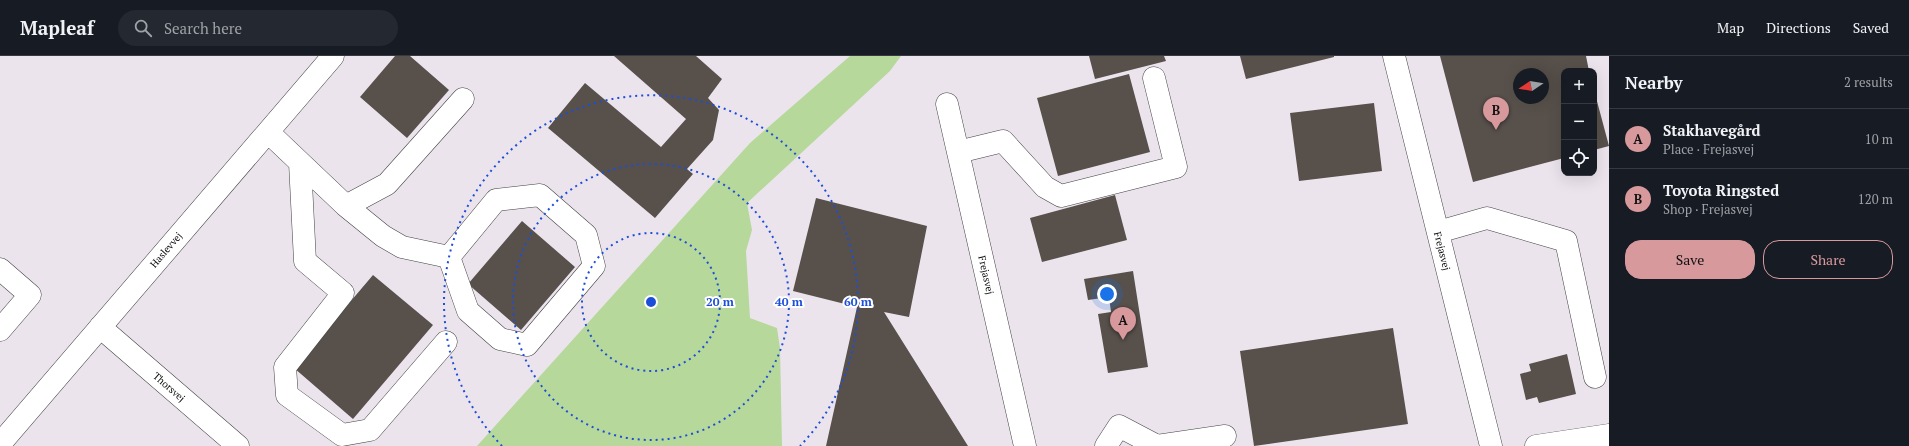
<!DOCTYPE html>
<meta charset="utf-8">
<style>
:root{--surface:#171b24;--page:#242831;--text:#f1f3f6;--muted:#9ea1a6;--line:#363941;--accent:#d8999d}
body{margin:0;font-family:"PT Serif",serif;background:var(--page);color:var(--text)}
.controls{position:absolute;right:12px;top:12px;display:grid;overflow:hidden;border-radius:8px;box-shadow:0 4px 16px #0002}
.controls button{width:36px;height:36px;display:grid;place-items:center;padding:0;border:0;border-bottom:1px solid var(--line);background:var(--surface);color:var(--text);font:20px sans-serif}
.compass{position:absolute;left:1513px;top:12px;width:36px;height:36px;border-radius:50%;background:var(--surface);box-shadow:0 4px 16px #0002;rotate:258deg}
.you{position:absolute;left:1107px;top:238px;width:14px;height:14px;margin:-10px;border:3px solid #fff;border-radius:50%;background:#1a73e8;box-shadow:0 0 0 6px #1a73e833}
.badge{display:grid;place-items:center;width:26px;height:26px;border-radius:50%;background:var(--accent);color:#111;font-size:13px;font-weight:700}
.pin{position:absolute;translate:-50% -33px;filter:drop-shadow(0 1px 2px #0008)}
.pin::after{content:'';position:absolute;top:21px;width:14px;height:12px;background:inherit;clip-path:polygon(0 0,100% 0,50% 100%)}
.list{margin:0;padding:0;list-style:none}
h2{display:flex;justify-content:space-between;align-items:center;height:52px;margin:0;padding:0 16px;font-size:17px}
h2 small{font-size:13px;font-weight:400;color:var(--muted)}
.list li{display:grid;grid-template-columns:26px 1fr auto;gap:12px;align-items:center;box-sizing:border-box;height:60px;padding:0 16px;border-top:1px solid var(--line)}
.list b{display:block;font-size:15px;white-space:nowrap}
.list p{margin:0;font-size:13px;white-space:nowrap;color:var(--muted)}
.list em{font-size:13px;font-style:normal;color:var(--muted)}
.actions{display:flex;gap:8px;padding:12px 16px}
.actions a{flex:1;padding:9px 0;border:1px solid var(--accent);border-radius:16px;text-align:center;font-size:14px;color:var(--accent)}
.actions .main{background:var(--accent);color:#111}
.icon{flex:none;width:22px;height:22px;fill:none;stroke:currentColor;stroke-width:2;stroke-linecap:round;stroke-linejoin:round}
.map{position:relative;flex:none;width:1609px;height:390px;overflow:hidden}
header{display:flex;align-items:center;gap:24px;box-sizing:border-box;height:56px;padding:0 20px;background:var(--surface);border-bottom:1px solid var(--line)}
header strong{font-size:19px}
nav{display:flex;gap:22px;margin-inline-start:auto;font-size:14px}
.search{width:280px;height:36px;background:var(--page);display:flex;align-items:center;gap:10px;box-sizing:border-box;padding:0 14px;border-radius:22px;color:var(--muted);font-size:15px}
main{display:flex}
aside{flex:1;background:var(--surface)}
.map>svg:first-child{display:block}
.industrial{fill:#ece4ed;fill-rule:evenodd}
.forest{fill:#b6d89b}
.building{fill:#57504b;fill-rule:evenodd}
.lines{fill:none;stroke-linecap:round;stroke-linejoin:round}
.minor-casing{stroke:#424242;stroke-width:23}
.minor{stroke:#fff;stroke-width:22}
.ring{fill:none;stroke:#1d4ed8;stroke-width:2;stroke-dasharray:2 4}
.labels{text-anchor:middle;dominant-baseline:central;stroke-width:4;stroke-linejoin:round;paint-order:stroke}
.street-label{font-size:10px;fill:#0f0f0f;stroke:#fff}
.centre{fill:#1d4ed8;stroke:#fff;stroke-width:2}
.ring-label{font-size:12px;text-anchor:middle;font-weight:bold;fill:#1d4ed8;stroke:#fff;stroke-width:4;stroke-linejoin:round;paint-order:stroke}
</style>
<header>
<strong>Mapleaf</strong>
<div class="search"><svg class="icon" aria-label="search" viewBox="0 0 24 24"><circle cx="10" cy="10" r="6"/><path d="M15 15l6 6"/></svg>Search here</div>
<nav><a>Map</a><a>Directions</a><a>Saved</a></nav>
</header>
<main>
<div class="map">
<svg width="1609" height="390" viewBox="0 0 1609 390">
<rect width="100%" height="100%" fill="#fefcf1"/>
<path class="industrial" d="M0,0H1609V390H0ZM1564,15H1594V117H1564ZM1519,18H1543V42H1519Z"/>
<path class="forest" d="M850,0H901L890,15L747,147L752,174L746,195L750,262L777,272L780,292L782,390H477L750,87Z"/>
<path class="building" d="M395,0H410L449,34L407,82L360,41Z
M614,0H696L722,23L708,42L719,54L713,84L687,113L693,118L655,162L548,72L585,27L661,91L686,63Z
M1089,0H1164L1166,5L1095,23Z
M1240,0H1334V1L1246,23Z
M1440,0H1586L1589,15H1564V102L1473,126ZM1519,18H1543V42H1519Z
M1129,18L1150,96L1058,120L1037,42Z
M1594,34L1609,90L1594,94Z
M1374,47L1382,115L1299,125L1290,57Z
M1115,139L1127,184L1042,206L1030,162Z
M816,142L927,170L909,261L884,256L968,390H826L857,251L793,235Z
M522,165L575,211L521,274L468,228Z
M1133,215L1148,311L1108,317L1098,258L1111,256L1109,241L1088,244L1084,223Z
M373,219L433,269L353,363L294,312Z
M1393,272L1408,368L1254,390L1240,295Z
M1567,298L1576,338L1539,347L1537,341L1526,344L1520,318L1531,315L1529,308Z"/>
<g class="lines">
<g class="minor-casing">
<path id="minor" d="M1394,0L1491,390
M947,48L1025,390
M268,76L346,150L383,180L402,191L449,201L496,144L540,139L586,179L594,210L527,289L500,283L468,255L449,201
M958,96L1003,85L1045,131L1061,140L1176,111L1154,22
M300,107L305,205L343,237L285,311L287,339L342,379L370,374L446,286
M346,150L387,128L463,43
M1438,176L1487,162L1566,185L1595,321
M0,213L30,239L0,274
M100,271L238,390
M0,388L333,0
M1106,390L1119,370L1157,390L1225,380
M1536,390L1609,379"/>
</g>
<use href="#minor" class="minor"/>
</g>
<g class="ring">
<circle cx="651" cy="246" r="69"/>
<circle cx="651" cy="246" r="138"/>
<path d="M502 390A207 207 0 1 1 800 390"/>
</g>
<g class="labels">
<g class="street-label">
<text transform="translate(166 194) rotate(-49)">Haslevvej</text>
<text transform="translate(1442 195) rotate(76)">Frejasvej</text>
<text transform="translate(986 219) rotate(77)">Frejasvej</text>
<text transform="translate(169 331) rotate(41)">Thorsvej</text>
</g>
</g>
<circle cx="651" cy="246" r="6" class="centre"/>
<g class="ring-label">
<text x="720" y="250">20 m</text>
<text x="789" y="250">40 m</text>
<text x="858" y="250">60 m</text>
</g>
</svg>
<div class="controls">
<button>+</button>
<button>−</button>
<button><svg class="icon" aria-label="locate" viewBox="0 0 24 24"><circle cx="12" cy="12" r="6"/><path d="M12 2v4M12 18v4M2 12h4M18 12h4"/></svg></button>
</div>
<svg class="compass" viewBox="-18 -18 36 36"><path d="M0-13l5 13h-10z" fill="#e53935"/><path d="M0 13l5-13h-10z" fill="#9ea1a6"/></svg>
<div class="you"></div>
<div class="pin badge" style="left:1123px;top:284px">A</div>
<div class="pin badge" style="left:1496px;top:74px">B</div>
</div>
<aside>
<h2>Nearby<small>2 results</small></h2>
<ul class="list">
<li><span class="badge">A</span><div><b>Stakhavegård</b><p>Place · Frejasvej</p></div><em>10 m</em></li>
<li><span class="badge">B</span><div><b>Toyota Ringsted</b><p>Shop · Frejasvej</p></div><em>120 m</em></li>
</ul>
<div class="actions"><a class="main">Save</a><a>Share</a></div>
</aside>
</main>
